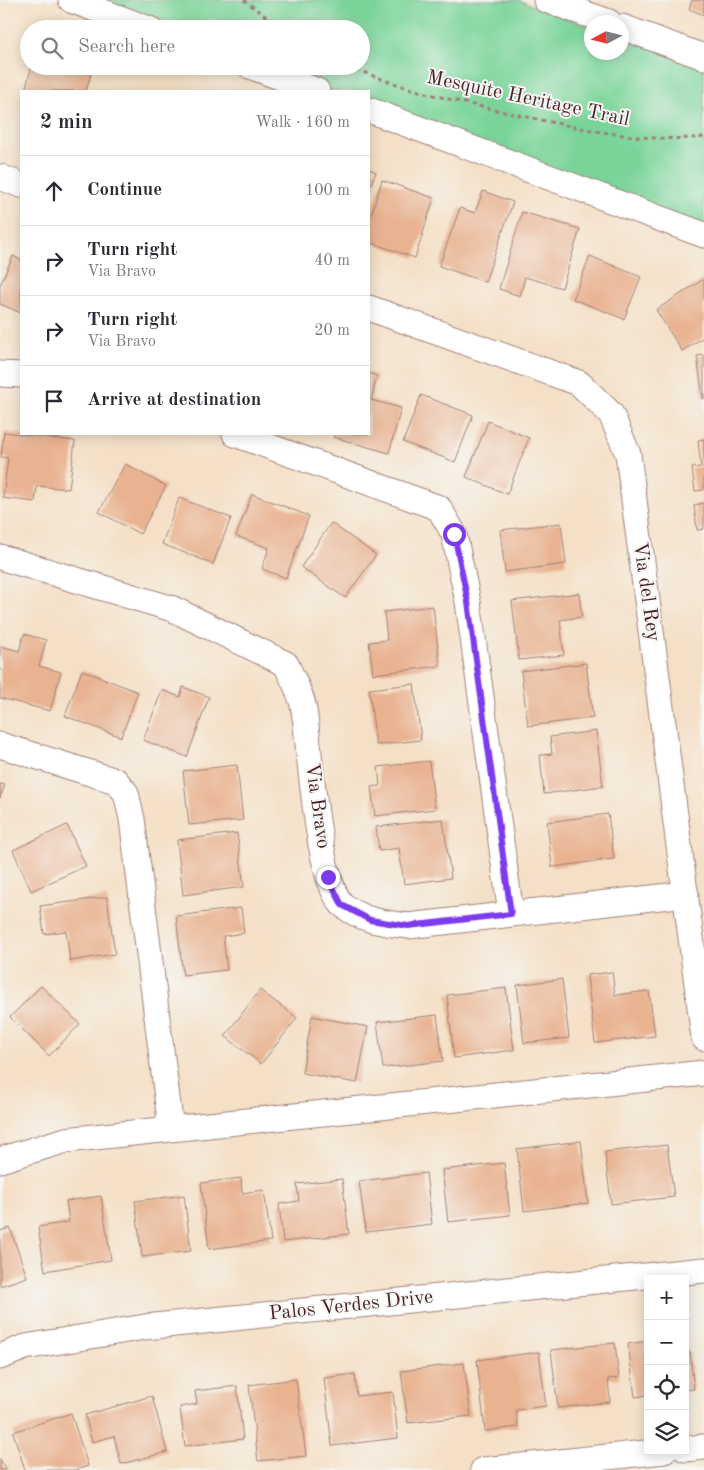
<!DOCTYPE html>
<meta charset="utf-8">
<style>
:root{--surface:#fff;--page:#f7f7f7;--text:#2b2b33;--muted:#7c7c81;--line:#e1e1e2}
body{margin:0;font-family:"Old Standard TT",serif;background:var(--page);color:var(--text)}
.controls{position:absolute;right:15px;bottom:15px;display:grid;overflow:hidden;border-radius:0px;box-shadow:0 2px 12px #0003}
.controls button{width:45px;height:45px;display:grid;place-items:center;padding:0;border:0;border-bottom:1px solid var(--line);background:var(--surface);color:var(--text);font:25px sans-serif}
.compass{position:absolute;left:584px;top:15px;width:45px;height:45px;border-radius:50%;background:var(--surface);box-shadow:0 2px 12px #0003;rotate:263deg}
.stop{position:absolute;width:15px;height:15px;margin:-11px;border:4px solid #7c3aed;border-radius:50%;background:#fff}
.stop.end{background:#7c3aed;border-color:#fff;box-shadow:0 1px 5px #0008}
.list{margin:0;padding:0;list-style:none}
h2{display:flex;justify-content:space-between;align-items:center;height:65px;margin:0;padding:0 20px;font-size:21px}
h2 small{font-size:16px;font-weight:400;color:var(--muted)}
.list li{display:grid;grid-template-columns:32px 1fr auto;gap:15px;align-items:center;box-sizing:border-box;height:70px;padding:0 20px;border-top:1px solid var(--line)}
.list b{display:block;font-size:19px;white-space:nowrap}
.list p{margin:0;font-size:16px;white-space:nowrap;color:var(--muted)}
.list em{font-size:16px;font-style:normal;color:var(--muted)}
.icon{flex:none;width:28px;height:28px;fill:none;stroke:currentColor;stroke-width:2;stroke-linecap:round;stroke-linejoin:round}
.map{position:relative;flex:none;width:704px;height:1470px;overflow:hidden}
.search{position:absolute;background:var(--surface);box-shadow:0 2px 12px #0003;left:20px;top:20px;width:350px;height:55px;display:flex;align-items:center;gap:12px;box-sizing:border-box;padding:0 18px;border-radius:28px;color:var(--muted);font-size:19px}
.panel{position:absolute;background:var(--surface);box-shadow:0 2px 12px #0003;left:20px;top:90px;width:350px;height:345px;border-radius:0px}
.map>svg:first-child{display:block}
.green{fill:#7ad49a;stroke:#627a62}
.building{fill:#e9b391}
.lines{fill:none;stroke-linecap:round;stroke-linejoin:round}
.minor-casing{stroke:#9f8078;stroke-width:27}
.path{stroke:#9f8078;stroke-width:3;stroke-dasharray:4 4;stroke-linecap:butt}
.minor{stroke:#fff;stroke-width:25}
.route{stroke:#7c3aed;stroke-width:6}
.labels{text-anchor:middle;dominant-baseline:central;stroke-width:4;stroke-linejoin:round;paint-order:stroke}
.street-label{font-size:20px;fill:#4a1f2b;stroke:#f6f6f2}
</style>
<div class="map">
<svg width="704" height="1470" viewBox="0 0 704 1470">
<rect width="100%" height="100%" fill="#f6f6f2"/>
<filter id="ink" filterUnits="userSpaceOnUse"><feTurbulence type="fractalNoise" baseFrequency=".02" numOctaves="2"/><feDisplacementMap in="SourceGraphic" scale="10" xChannelSelector="R" yChannelSelector="G"/><feConvolveMatrix kernelMatrix="1 2 1 2 8 2 1 2 1" color-interpolation-filters="sRGB"/></filter>
<filter id="wash" filterUnits="userSpaceOnUse"><feTurbulence type="fractalNoise" baseFrequency=".0096" numOctaves="4" result="noise"/><feDisplacementMap in="SourceGraphic" scale="20" xChannelSelector="R" yChannelSelector="G"/><feGaussianBlur stdDeviation="1.12" result="paint"/><feColorMatrix in="noise" values="0 0 0 0 0 0 0 0 0 0 0 0 0 0 0 0 0 1.4 0 .05"/><feComposite in="paint" operator="in"/></filter>
<g filter="url(#wash)">
<rect width="100%" height="100%" fill="#f4e0c6"/>
<path class="green" d="M74,0H518L591,27L592,52H622V38L704,68V229L369,107V91H325L256,66H361V29H153Z"/>
<g id="blocks">
<path class="building" d="M692,0H704V15L689,9Z
M32,66H93L86,91H30L25,90Z
M369,169L376,172L369,189Z
M382,180L434,198L415,258L369,242V221Z
M483,191L513,202L485,282L439,266L460,208L475,213Z
M522,212L580,229L562,288L525,277L520,296L499,289Z
M13,256L21,260V313L0,304V285Z
M590,256L641,277L624,319L573,299Z
M704,279V337L682,351L656,310Z
M704,355V399H703L697,356Z
M369,373L377,376L371,400L401,408L389,453L333,437L334,434H369Z
M421,395L473,415L455,462L403,442Z
M488,421L529,438L507,494L466,477Z
M4,432L75,441L69,489L37,486L35,502L3,498L8,458L1,457Z
M704,439V490L695,491L692,468L701,467L698,440Z
M125,464L166,486L140,534L99,512Z
M252,494L309,516L286,578L262,569L269,548L236,536Z
M179,498L231,518L213,564L162,544Z
M704,503V529L697,530L694,505Z
M331,523L376,555L345,598L301,567Z
M561,523L566,564L505,572L500,530Z
M579,593L582,617L560,620L564,655L519,660L512,601Z
M433,606L440,666L373,674L369,642L387,640L384,612Z
M24,634L46,640L39,666L61,672L50,711L0,698V646L19,651Z
M586,663L593,718L528,726L521,671Z
M82,670L138,692L121,737L65,716Z
M414,684L421,740L376,745L369,689Z
M183,687L209,697L187,757L143,740L162,690L180,697Z
M596,731L603,786L544,794L540,755L552,754L550,737Z
M429,761L435,809L375,816L371,787L380,786L378,767Z
M237,765L243,820L189,825L183,771Z
M0,784L5,785L0,798Z
M608,814L614,859L552,867L547,822Z
M443,819L451,878L404,884L399,848L379,851L376,827Z
M67,825L86,866L31,891L13,850Z
M237,833L244,887L183,895L177,840Z
M107,897L115,954L70,961L66,931L44,934L40,906Z
M241,908L244,933L223,936L227,970L183,975L176,916Z
M612,972L615,995L649,991L655,1036L595,1043L587,975Z
M562,979L569,1038L524,1043L517,985Z
M41,986L80,1024L49,1056L10,1017Z
M506,988L514,1050L454,1058L447,995Z
M260,990L297,1018L261,1064L225,1036Z
M437,1015L443,1061L383,1068L377,1022Z
M312,1016L368,1027L357,1083L302,1073Z
M581,1141L588,1203L524,1211L517,1149Z
M667,1145L674,1197L611,1204L605,1152Z
M504,1163L510,1215L448,1222L442,1170Z
M426,1173L432,1224L366,1232L359,1181Z
M241,1178L242,1193L264,1190L271,1241L209,1249L201,1183Z
M342,1179L349,1234L283,1242L279,1204L299,1201L297,1184Z
M184,1195L191,1251L142,1257L135,1201Z
M101,1196L111,1260L45,1271L38,1227L69,1222L66,1201Z
M10,1228L27,1277L0,1286V1231Z
M648,1341V1395L635,1397L628,1344Z
M615,1343L619,1378L608,1379L610,1402L558,1408L551,1350Z
M539,1352L546,1406L516,1410L518,1427L485,1431L477,1360Z
M685,1352H690L694,1389L685,1390Z
M464,1363L471,1416L408,1423L401,1371Z
M355,1374L357,1396L393,1392L398,1438L332,1446L324,1378Z
M296,1379L306,1456L258,1461L249,1385Z
M237,1386L243,1439L185,1446L180,1407L197,1404L195,1391Z
M152,1396L167,1452L121,1464L114,1436L92,1442L85,1415Z
M71,1413L88,1466L76,1470H25L13,1432Z
M0,1459L6,1470H0Z"/>
</g>
</g>
<g filter="url(#ink)">
<use href="#blocks" fill-opacity="0" stroke="#9f8078" stroke-width="1"/>
<g class="lines">
<g class="minor-casing">
<path id="minor" d="M71,0L149,29
M546,0L609,22
M622,27L704,57
M250,66L317,91
M369,110L704,235
M0,177L21,185
M369,308L579,383L611,414L628,454L704,1038
M0,374L21,375
M235,434L439,508L454,534L468,602L511,914
M0,557L173,609L286,664C292,678 302,694 304,710C310,747 317,886 344,906C363,921 385,923 408,926L686,894
M0,745L116,781L126,793L132,819L171,1129
M0,1160L66,1140L704,1073
M0,1357L25,1347L145,1327L704,1270
M685,1449L704,1447
M483,1470L664,1451"/>
</g>
<path class="path" d="M244,0L282,29
M349,66C408,92 469,104 532,118C589,130 645,143 704,137"/>
<use href="#minor" class="minor"/>
</g>
</g>
<g class="lines" filter="url(#ink)">
<path class="route" d="M328,877L342,905L370,920L408,926L511,914L468,602L454,534"/>
</g>
<g class="labels">
<g class="street-label">
<text transform="translate(528 99) rotate(12)">Mesquite Heritage Trail</text>
<text transform="translate(646 592) rotate(82)">Via del Rey</text>
<text transform="translate(317 806) rotate(82)">Via Bravo</text>
<text transform="translate(351 1306) rotate(-6)">Palos Verdes Drive</text>
</g>
</g>
</svg>
<div class="controls">
<button>+</button>
<button>−</button>
<button><svg class="icon" aria-label="locate" viewBox="0 0 24 24"><circle cx="12" cy="12" r="6"/><path d="M12 2v4M12 18v4M2 12h4M18 12h4"/></svg></button>
<button><svg class="icon" aria-label="layers" viewBox="0 0 24 24"><path d="M12 4l9 5-9 5-9-5zM3 14l9 5 9-5"/></svg></button>
</div>
<svg class="compass" viewBox="-18 -18 36 36"><path d="M0-13l5 13h-10z" fill="#e53935"/><path d="M0 13l5-13h-10z" fill="#7c7c81"/></svg>
<div class="stop" style="left:454px;top:534px"></div>
<div class="stop end" style="left:328px;top:877px"></div>
<div class="search"><svg class="icon" aria-label="search" viewBox="0 0 24 24"><circle cx="10" cy="10" r="6"/><path d="M15 15l6 6"/></svg>Search here</div>
<section class="panel">
<h2>2 min<small>Walk · 160 m</small></h2>
<ul class="list">
<li><svg class="icon" aria-label="ahead" viewBox="0 0 24 24"><path d="M12 20V5M6 11l6-6 6 6"/></svg><div><b>Continue</b></div><em>100 m</em></li>
<li><svg class="icon" aria-label="right" viewBox="0 0 24 24"><path d="M7 20v-9h11M14 6l5 5-5 5"/></svg><div><b>Turn right</b><p>Via Bravo</p></div><em>40 m</em></li>
<li><svg class="icon" aria-label="right" viewBox="0 0 24 24"><path d="M7 20v-9h11M14 6l5 5-5 5"/></svg><div><b>Turn right</b><p>Via Bravo</p></div><em>20 m</em></li>
<li><svg class="icon" aria-label="arrive" viewBox="0 0 24 24"><path d="M6 21V4h12l-3 4 3 4H6"/></svg><div><b>Arrive at destination</b></div></li>
</ul>
</section>
</div>
